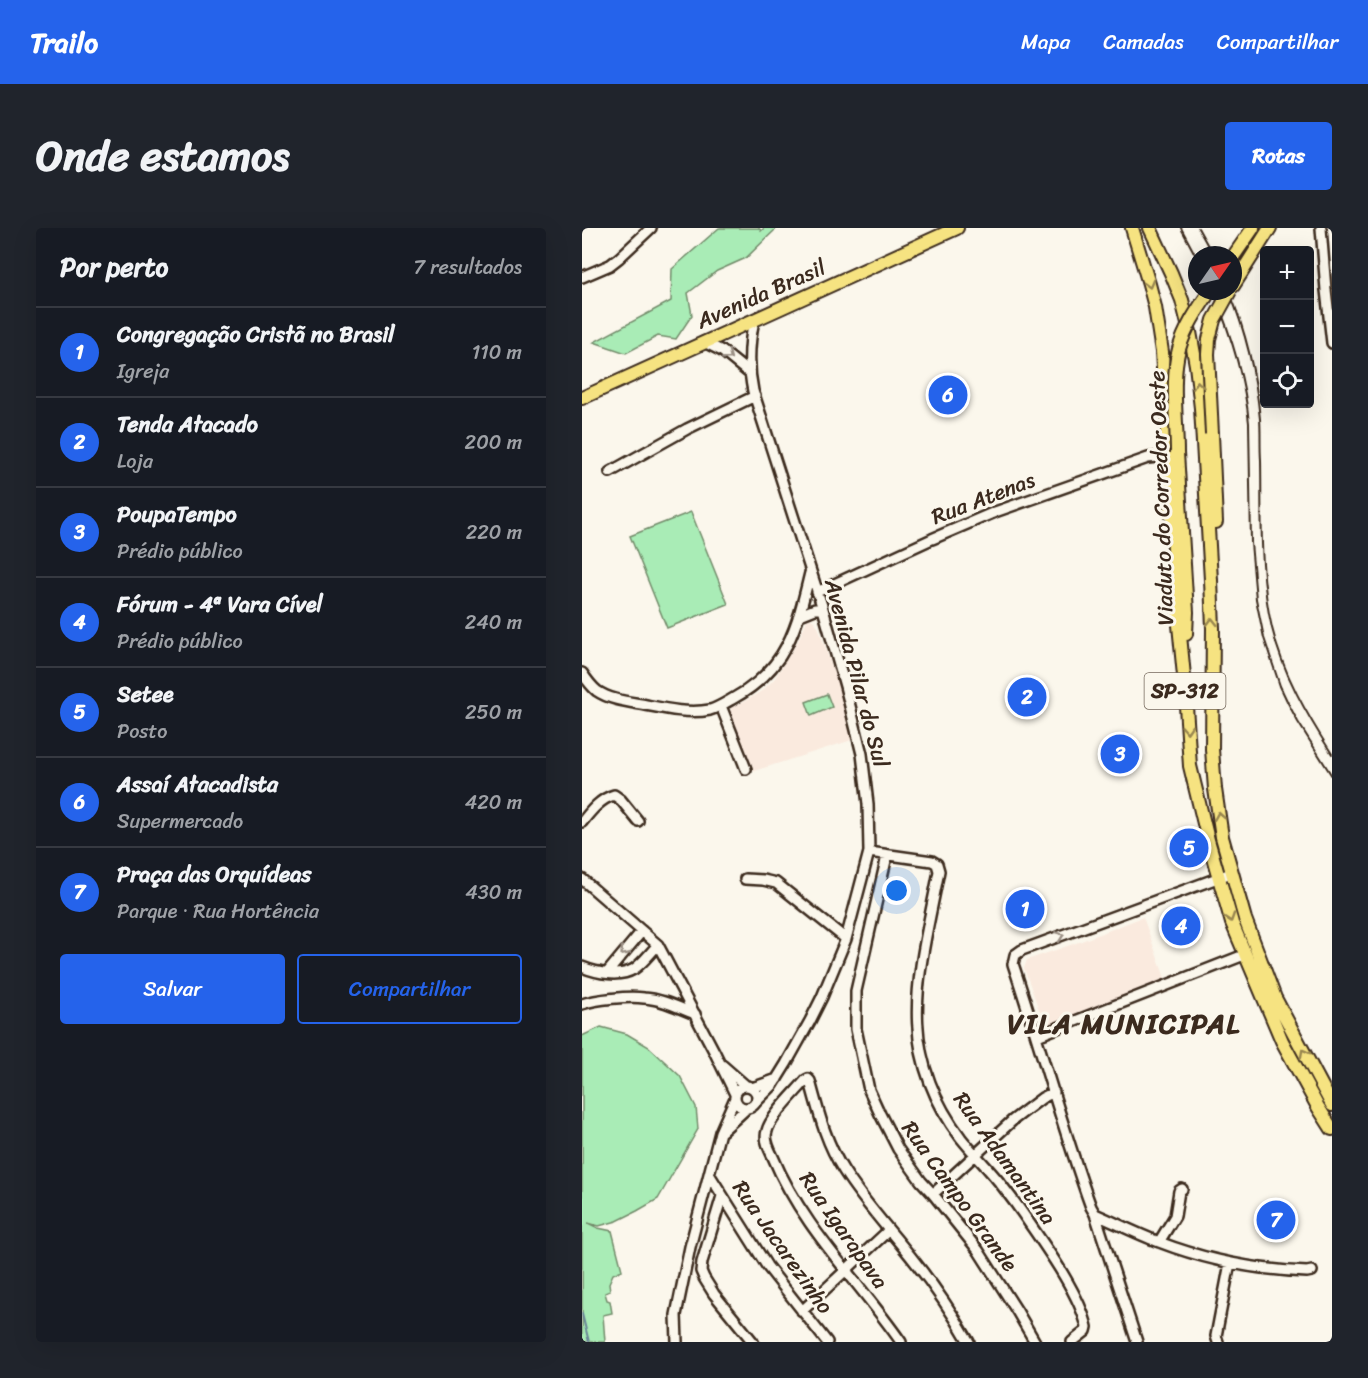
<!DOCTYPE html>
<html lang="pt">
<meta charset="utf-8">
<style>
:root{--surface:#171b24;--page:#20242c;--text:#f1f3f6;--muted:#9ea1a6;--line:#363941;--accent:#2563eb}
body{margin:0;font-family:Sriracha,sans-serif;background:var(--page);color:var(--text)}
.controls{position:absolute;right:18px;top:18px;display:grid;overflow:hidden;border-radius:6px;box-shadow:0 6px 24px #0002}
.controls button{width:54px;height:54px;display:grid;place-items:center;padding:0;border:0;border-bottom:2px solid var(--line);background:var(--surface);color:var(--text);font:30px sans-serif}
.compass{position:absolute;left:606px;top:18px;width:54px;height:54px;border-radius:50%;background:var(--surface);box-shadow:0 6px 24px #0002;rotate:56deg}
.you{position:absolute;left:315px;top:663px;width:21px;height:21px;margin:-15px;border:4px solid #fff;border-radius:50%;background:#1a73e8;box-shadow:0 0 0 9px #1a73e833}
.badge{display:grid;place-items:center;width:39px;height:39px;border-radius:50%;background:var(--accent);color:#fff;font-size:20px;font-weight:700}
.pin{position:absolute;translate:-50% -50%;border:3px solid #fff;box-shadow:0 2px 6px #0006}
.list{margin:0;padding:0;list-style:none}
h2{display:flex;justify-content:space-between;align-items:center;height:78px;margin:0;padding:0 24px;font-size:26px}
h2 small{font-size:20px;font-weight:400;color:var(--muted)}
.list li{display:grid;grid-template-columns:39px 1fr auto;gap:18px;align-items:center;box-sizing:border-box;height:90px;padding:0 24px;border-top:2px solid var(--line)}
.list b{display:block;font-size:22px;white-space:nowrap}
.list p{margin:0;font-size:20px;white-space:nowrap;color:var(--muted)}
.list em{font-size:20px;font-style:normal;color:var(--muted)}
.actions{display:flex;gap:12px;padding:18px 24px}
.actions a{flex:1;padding:14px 0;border:2px solid var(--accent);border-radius:6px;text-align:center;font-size:21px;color:var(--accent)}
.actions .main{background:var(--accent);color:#fff}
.icon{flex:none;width:33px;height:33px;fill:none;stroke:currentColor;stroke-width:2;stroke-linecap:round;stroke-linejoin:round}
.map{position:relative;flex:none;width:750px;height:1114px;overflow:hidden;border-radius:6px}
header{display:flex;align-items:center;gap:36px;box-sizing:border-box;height:84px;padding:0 30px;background:var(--accent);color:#fff}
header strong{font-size:28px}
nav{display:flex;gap:33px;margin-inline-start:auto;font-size:21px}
.intro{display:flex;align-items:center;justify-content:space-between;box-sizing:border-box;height:144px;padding:0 36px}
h1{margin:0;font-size:42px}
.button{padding:15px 27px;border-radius:6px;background:var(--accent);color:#fff;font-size:21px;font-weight:700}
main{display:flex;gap:36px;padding:0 36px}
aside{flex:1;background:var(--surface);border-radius:6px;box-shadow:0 6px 24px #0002}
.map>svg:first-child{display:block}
.built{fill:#faeade}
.green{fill:#a9ecb6;stroke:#728b6a;stroke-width:1.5}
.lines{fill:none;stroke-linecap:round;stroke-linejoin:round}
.stream{stroke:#698496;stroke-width:2}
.minor-casing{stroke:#3b2a1e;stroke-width:14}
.major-casing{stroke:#3b2a1e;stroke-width:16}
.minor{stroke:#fbf7ec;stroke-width:9}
.major{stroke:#f6e381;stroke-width:12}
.rail{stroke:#3b2a1e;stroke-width:2}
.major-bridge-casing{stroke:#3b2a1e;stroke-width:16;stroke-linecap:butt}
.major-bridge{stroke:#f6e381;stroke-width:12}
.oneway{stroke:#988650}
.oneway2{stroke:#9b9085}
.labels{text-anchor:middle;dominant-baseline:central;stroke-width:6;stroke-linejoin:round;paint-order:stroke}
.shield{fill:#fbf7ec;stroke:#75685c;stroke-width:1.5}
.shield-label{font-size:21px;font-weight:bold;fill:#3b2a1e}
.street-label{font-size:22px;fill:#3b2a1e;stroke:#fbf7ec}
.district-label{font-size:28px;font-weight:bold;letter-spacing:1.5px;fill:#3b2a1e;stroke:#fbf7ec}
</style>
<header>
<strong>Trailo</strong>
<nav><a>Mapa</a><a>Camadas</a><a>Compartilhar</a></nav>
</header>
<div class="intro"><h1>Onde estamos</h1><a class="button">Rotas</a></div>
<main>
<aside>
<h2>Por perto<small>7 resultados</small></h2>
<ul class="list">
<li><span class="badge">1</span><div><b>Congregação Cristã no Brasil</b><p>Igreja</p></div><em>110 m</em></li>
<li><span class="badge">2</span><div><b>Tenda Atacado</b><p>Loja</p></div><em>200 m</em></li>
<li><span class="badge">3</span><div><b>PoupaTempo</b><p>Prédio público</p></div><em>220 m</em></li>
<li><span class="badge">4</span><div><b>Fórum - 4ª Vara Cível</b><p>Prédio público</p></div><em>240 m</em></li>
<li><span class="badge">5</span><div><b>Setee</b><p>Posto</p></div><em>250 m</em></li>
<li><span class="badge">6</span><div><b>Assaí Atacadista</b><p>Supermercado</p></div><em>420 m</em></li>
<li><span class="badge">7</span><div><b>Praça das Orquídeas</b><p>Parque · Rua Hortência</p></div><em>430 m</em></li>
</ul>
<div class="actions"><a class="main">Salvar</a><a>Compartilhar</a></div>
</aside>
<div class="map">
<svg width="750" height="1114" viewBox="0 0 750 1114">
<rect width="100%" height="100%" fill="#fbf7ec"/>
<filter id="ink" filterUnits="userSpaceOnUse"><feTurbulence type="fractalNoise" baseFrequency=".0167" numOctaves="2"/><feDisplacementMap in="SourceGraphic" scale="12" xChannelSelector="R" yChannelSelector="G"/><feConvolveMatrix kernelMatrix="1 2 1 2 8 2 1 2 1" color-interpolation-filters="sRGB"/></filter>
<g filter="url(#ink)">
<path class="built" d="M229,391L233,394L237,401L258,462L270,512L172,543L148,483L150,479L167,471L181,462L193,450L216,413L225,392Z
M561,689L584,753L470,797L461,793L442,740L445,732L497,714Z"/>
<path class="green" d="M137,0H177L179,3L182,0H195L164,30L135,43L106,65L110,87L94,111L76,108L44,125L12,114L89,73L90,41Z
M109,284L146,376L85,400L48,308Z
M245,466L250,479L229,488L224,474Z
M19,799L45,806L67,819L98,848L114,879L116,901L76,971L55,983L35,993L17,998L6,995L16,1000L30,1003L40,1042L31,1046L27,1055L28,1063L23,1065L25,1072L28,1073L30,1085L21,1087L23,1114H0V808Z
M698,985L708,986V994L702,1000L683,995L676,990Z"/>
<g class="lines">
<path class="stream" d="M0,1086L7,1114"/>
<g class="minor-casing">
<path id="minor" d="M739,0L744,62L750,115
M0,49L28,37L37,30L69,0
M172,92C167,115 166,139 171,163L241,381L263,458L280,526L286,576L287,624L264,711L240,769L228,793L204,836L191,857L174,874
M122,114L140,123L167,145
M28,244L105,201L173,168
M235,364L350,311L413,284L566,230L586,228
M218,387L233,381H241
M0,445C4,451 9,458 15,463C28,472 48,474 64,477C84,481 107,486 128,482C136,480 145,474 152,470C205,441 215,399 228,345
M139,478L164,541
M0,594C9,583 18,571 32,567L39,572L56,593
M287,624L350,633L355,636L357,643C338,743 311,820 379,910C391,925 405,939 418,955C429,969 440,984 450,999C468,1025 498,1068 505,1099L504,1103L490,1114
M305,628L274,763V801L287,862L298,886L316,921L339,953L351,966L396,1022L435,1083L453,1114
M649,645L440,722L433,727L431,736C458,817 480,899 509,979L513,986C534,995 555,1006 577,1014C624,1032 675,1042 725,1044L730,1043
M0,651L76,717L132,823L153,866
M163,651L181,652L194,655L264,711
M0,739C15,745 37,750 52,741C61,735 68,725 76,717
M25,745L60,703
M0,776C14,771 47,768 62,770C80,771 97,780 113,786
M455,808L662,727
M140,837L164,858
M153 869a11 11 0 1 1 22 0a11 11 0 1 1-22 0Z
M170,860L195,851
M140,903L165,880
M127,946L185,1038L245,1114
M351,966L431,892L460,870L472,864
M140,968L120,1034L119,1043L122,1050L132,1066L171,1114
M513,986L555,1114
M577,1014L593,988L597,963L600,961
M220,1083L307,1002
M95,1114L94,1087L108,1019L138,904L153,870
M319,1114C276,1052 220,999 191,929C187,921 182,911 185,903C188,889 214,864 224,852L226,851L228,853C237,886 244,915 262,943C283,976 309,1003 333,1034C353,1059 371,1086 387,1114
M636,1114L634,1108L648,1035"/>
</g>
<g class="major-casing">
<path id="major" d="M550,0L567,56L573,79L580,124L596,387L602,448L608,538L626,612L650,695L700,813L736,879L750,901
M568,0L589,45L600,72L608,104L614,137L619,180L629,352L631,400L630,521L633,561L640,609L663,691L693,770L750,877
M651,29L671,0
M651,58L688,0
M0,170L375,0
M630,206L634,294
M595,225L605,384L604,406"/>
</g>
<use href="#minor" class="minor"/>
<use href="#major" class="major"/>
<path class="rail" d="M599,0L615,30
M616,0L631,27
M631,63C648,104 663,151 667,195L669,315L674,371L682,410L698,458L706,475L716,494L750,548
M647,63C664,104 674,147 678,191C679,204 678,218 679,232C680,288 677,345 690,400C701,446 725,487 750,526"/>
<g class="major-bridge-casing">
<path id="major-bridge" d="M630,206L626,126L627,111L632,92L648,63
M595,225C595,194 589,150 597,121C603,100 616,81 628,63"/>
</g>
<use href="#major-bridge" class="major-bridge"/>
</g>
<defs><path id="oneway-chevron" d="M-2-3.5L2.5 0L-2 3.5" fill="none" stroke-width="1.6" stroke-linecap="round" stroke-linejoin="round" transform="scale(1.5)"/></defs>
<g class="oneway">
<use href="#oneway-chevron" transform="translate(567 56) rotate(75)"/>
<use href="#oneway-chevron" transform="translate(616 157) rotate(-97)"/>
<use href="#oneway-chevron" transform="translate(630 394) rotate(-91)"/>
<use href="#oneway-chevron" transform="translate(605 501) rotate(87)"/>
<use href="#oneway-chevron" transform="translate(637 588) rotate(-99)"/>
<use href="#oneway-chevron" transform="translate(648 690) rotate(72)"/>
<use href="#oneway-chevron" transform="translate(722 825) rotate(-118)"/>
</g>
<g class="oneway2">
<use href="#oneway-chevron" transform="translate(146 128) rotate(38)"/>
<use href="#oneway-chevron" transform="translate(478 708) rotate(-20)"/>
<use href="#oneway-chevron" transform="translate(42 724) rotate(130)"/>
</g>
</g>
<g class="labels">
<rect class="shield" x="562.5" y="445" width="81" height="36" rx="4.5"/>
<g class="shield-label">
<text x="603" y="463">SP-312</text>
</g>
<g class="street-label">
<text transform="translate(179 66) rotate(-24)">Avenida Brasil</text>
<text transform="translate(401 270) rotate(-21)">Rua Atenas</text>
<text transform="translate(579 270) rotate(-92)">Viaduto do Corredor Oeste</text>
<text transform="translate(275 445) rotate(75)">Avenida Pilar do Sul</text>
<text transform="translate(423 930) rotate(54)">Rua Adamantina</text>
<text transform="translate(378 968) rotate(54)">Rua Campo Grande</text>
<text transform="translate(262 1002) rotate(55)">Rua Igarapava</text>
<text transform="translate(201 1019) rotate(55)">Rua Jacarezinho</text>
</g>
<g class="district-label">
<text x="542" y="795">VILA MUNICIPAL</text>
</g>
</g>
</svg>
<div class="controls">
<button>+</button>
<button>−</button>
<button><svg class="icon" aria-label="locate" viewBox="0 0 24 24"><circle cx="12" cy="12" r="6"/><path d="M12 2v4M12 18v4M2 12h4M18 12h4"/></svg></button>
</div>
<svg class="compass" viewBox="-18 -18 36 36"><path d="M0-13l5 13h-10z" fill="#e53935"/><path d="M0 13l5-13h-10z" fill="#9ea1a6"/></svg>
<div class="you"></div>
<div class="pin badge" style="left:443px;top:681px">1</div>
<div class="pin badge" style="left:445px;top:469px">2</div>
<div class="pin badge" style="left:538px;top:526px">3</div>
<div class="pin badge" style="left:599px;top:698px">4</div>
<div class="pin badge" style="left:607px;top:620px">5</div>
<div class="pin badge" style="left:366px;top:167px">6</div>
<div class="pin badge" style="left:694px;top:992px">7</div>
</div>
</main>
